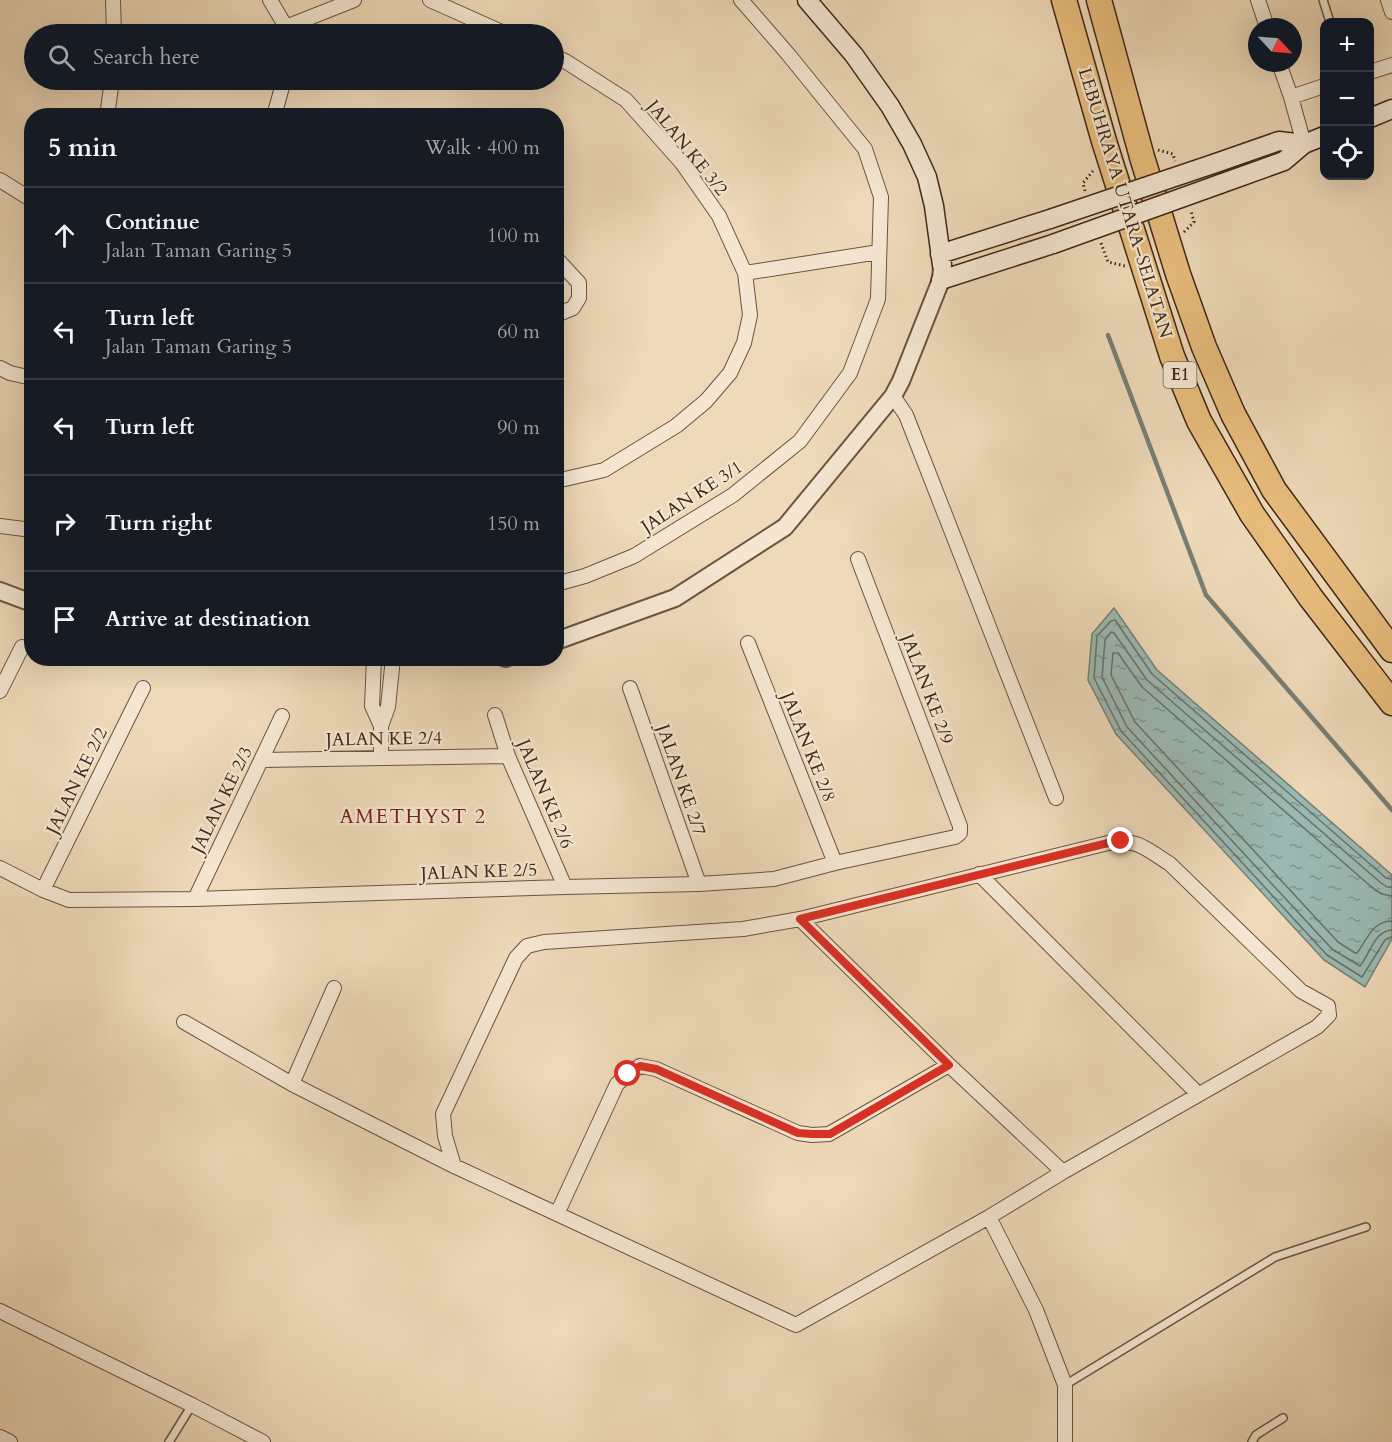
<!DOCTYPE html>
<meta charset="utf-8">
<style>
:root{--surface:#171b24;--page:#242831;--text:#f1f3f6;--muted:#9ea1a6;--line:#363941}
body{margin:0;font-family:Cardo,serif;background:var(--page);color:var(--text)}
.controls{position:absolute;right:18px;top:18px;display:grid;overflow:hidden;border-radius:12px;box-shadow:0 6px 24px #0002}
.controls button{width:54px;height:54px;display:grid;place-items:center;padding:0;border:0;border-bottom:2px solid var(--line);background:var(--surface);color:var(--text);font:30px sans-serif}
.compass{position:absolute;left:1248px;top:18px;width:54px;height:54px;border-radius:50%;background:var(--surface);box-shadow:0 6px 24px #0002;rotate:116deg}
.stop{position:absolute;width:18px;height:18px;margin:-14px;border:4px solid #d93025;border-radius:50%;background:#fff}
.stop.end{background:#d93025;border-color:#fff;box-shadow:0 2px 6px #0008}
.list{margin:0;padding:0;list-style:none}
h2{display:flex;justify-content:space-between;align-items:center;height:78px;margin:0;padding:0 24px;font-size:26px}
h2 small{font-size:20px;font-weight:400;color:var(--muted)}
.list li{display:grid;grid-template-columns:39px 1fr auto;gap:18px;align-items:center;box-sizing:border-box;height:96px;padding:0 24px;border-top:2px solid var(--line)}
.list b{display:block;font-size:22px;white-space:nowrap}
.list p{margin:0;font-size:20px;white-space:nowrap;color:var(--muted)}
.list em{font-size:20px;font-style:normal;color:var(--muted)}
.icon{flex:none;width:33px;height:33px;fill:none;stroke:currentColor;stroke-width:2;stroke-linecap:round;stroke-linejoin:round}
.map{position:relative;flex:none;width:1392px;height:1442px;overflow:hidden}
.search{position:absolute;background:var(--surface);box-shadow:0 6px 24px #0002;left:24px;top:24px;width:540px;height:66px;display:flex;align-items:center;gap:15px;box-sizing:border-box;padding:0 21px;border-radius:33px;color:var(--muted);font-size:22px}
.panel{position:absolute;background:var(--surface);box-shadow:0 6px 24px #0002;left:24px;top:108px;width:540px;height:558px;border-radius:24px}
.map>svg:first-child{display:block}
.water{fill:url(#water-ripples);stroke:#767f75;stroke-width:1.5}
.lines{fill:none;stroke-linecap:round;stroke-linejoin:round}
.shore{stroke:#6c7066;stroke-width:1.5}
.stream{stroke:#767f75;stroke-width:4.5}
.service-casing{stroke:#6b5441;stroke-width:10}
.minor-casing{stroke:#6b5441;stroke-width:16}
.tertiary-casing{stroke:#6b5441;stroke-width:20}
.secondary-casing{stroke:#3f2819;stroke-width:21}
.motorway-casing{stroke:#3f2819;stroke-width:27}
.path{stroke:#3f2819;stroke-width:3;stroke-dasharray:1.5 3;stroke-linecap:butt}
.service{stroke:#f4e6d1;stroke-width:7}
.minor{stroke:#f4e6d1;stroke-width:14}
.tertiary{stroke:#f4e6d1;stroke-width:16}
.secondary{stroke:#f4e6d1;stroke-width:18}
.motorway{stroke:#e7bc7c;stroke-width:24}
.secondary-bridge-casing{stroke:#3f2819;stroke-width:21;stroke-linecap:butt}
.secondary-bridge{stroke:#f4e6d1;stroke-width:18}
.route{stroke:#d93025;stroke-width:8}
.labels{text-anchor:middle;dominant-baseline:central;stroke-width:4.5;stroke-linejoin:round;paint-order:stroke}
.shield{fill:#f4e6d1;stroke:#756150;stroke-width:1.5}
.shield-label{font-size:16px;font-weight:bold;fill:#3f2819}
.street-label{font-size:18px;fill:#3f2819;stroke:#f4e6d1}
.neighbourhood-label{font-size:20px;letter-spacing:1.5px;fill:#7a1f14;stroke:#f4e6d1}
</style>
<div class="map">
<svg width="1392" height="1442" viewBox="0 0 1392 1442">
<defs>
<pattern id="water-ripples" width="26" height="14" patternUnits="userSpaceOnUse" patternTransform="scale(1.5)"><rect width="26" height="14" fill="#9ab9b3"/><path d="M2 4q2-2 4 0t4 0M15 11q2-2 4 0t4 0" fill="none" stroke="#7f9691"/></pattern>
</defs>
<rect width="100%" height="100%" fill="#eed9b8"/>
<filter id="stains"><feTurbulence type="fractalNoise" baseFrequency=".00333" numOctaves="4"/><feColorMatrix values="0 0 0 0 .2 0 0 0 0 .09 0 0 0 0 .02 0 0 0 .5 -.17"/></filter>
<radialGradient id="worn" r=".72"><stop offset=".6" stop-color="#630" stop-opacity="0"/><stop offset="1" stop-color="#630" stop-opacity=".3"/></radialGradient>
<path class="water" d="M1114,608L1157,670L1392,875V939L1365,987L1324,960L1116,734L1088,680L1092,634Z"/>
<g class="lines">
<path class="shore" d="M1392,879L1386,878L1152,674L1115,620L1111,621L1097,636L1094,678L1121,731L1327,955L1362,977L1385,940L1388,938L1392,937
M1392,887H1387L1381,883L1147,680L1114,633L1111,632L1105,640L1102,677L1127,727L1332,949L1360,966C1370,954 1374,931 1392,930
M1392,896L1382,894L1375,890L1142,687L1118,653H1113L1111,675L1135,722L1338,942L1355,953H1357C1368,939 1371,922 1392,921"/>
<path class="stream" d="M1108,335L1206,595L1392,810"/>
<g class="service-casing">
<path id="service" d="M1323,0L1330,22
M1065,1385L1275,1257L1366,1227
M169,1442L192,1405
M1252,1442L1256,1435L1283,1418"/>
</g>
<g class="minor-casing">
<path id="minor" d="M113,0L114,34
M270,0L286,27L288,34
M430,0L506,34
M1258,0L1267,27
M1388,0L1392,12
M286,27L354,0
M554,56L565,61L626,100L682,163L719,216L745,273L750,315L744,343L730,373L706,401L676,426L604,470L556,481
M1279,63L1291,97L1304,144
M1370,72L1392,65
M1291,97L1324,86
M107,116L112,80
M274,116L284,80
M0,180L32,200
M556,258L579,283V298L573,308L561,313L556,312
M745,273L879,252
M0,368L10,373L32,378
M893,396L906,415L1056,798
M0,526L32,530
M556,584L585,576L634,556L733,495L800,441L850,373L878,299L881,197L865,149L788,54L741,0
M748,643L835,863
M374,658L372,706L381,726V757
M630,688L699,884
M0,691L22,647
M495,715L508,756L565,887
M381,726L388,707L393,658
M261,760L508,756
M0,868L43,890L69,900L195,899L565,887L699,884L774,879L835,863L955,837L960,833V826L858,559
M979,874L1198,1094
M43,890L143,688
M195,899L282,716
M800,919L949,1065L1063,1172
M184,1022L292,1084L454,1166L796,1325L989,1217L1063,1172L1317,1027L1329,1015L1328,1006L1301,991L1170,864C1146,849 1138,838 1108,843L800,919L743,929L544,942L527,946L516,958L443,1114L445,1136L454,1166
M292,1084L334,988
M557,1214L617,1084L628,1074L640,1066L656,1069L798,1133L812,1135L829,1134L949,1065
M989,1217L1036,1310L1065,1385V1442
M0,1311L192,1405L263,1442
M0,1437L10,1442"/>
</g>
<g class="tertiary-casing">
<path id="tertiary" d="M0,591L32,603
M556,641L675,598L785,527L893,396L901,381L941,280L942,266
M505,658H506"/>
</g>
<g class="secondary-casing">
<path id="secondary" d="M807,0L854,55L890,106L912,144L927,177L934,206L942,265
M1370,118L1392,109
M1216,163L1279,141L1304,144
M1220,184L1284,161L1304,144L1324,136
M940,254L1050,219
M941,280L1053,244"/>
</g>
<g class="motorway-casing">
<path id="motorway" d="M1064,0L1104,141L1172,356L1199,421L1252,514L1311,598L1392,703
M1099,0L1142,157L1178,274L1204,347L1233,414L1274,490L1392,650"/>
</g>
<path class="path" d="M1158,150L1173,154L1175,161
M1085,191L1083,183L1093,171
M1184,232L1194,222L1191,211
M1101,243L1108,262L1125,266"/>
<use href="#service" class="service"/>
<use href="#minor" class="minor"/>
<use href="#tertiary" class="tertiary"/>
<use href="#secondary" class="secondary"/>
<use href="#motorway" class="motorway"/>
<g class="secondary-bridge-casing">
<path id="secondary-bridge" d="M1050,219L1216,163
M1053,244L1220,184"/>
</g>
<use href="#secondary-bridge" class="secondary-bridge"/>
</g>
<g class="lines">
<path class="route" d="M628,1074L640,1066L656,1069L798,1133L812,1134H830L949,1065L800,919L1108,843L1121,841"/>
</g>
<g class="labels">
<rect class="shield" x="1163.5" y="362" width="33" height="26" rx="4.5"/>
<g class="shield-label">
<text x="1180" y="375">E1</text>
</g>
<g class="street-label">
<text transform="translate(687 148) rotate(51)">JALAN KE 3/2</text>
<text transform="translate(1125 203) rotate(73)">LEBUHRAYA UTARA–SELATAN</text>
<text transform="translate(692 497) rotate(-33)">JALAN KE 3/1</text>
<text transform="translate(927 689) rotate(69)">JALAN KE 2/9</text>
<text transform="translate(384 739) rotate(-1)">JALAN KE 2/4</text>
<text transform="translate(808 747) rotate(68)">JALAN KE 2/8</text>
<text transform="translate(681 780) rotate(71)">JALAN KE 2/7</text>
<text transform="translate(77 781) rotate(-64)">JALAN KE 2/2</text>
<text transform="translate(545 794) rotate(67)">JALAN KE 2/6</text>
<text transform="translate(222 800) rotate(-64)">JALAN KE 2/3</text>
<text transform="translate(479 872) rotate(-2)">JALAN KE 2/5</text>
</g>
<g class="neighbourhood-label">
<text x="413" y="816">AMETHYST 2</text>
</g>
</g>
<rect width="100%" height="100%" filter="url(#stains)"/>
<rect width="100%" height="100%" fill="url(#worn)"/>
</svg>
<div class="controls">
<button>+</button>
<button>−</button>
<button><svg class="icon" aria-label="locate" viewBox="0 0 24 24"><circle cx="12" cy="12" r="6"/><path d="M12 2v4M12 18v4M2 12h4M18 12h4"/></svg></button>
</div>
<svg class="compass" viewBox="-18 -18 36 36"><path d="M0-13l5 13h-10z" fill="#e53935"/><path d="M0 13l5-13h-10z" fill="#9ea1a6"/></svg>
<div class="stop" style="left:628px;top:1074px"></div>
<div class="stop end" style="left:1121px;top:841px"></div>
<div class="search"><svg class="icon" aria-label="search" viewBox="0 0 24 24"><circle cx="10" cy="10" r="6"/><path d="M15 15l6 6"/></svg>Search here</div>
<section class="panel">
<h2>5 min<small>Walk · 400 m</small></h2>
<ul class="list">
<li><svg class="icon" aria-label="ahead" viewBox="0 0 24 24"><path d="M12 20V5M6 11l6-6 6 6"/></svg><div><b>Continue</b><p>Jalan Taman Garing 5</p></div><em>100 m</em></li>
<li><svg class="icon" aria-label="left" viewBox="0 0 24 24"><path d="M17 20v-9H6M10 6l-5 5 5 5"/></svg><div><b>Turn left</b><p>Jalan Taman Garing 5</p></div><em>60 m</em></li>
<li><svg class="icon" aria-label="left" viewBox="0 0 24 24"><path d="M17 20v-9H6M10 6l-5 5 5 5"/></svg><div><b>Turn left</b></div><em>90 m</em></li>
<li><svg class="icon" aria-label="right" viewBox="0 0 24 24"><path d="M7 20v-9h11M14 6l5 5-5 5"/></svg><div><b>Turn right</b></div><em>150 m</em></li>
<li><svg class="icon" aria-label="arrive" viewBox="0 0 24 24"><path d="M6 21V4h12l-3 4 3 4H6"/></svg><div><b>Arrive at destination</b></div></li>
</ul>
</section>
</div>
